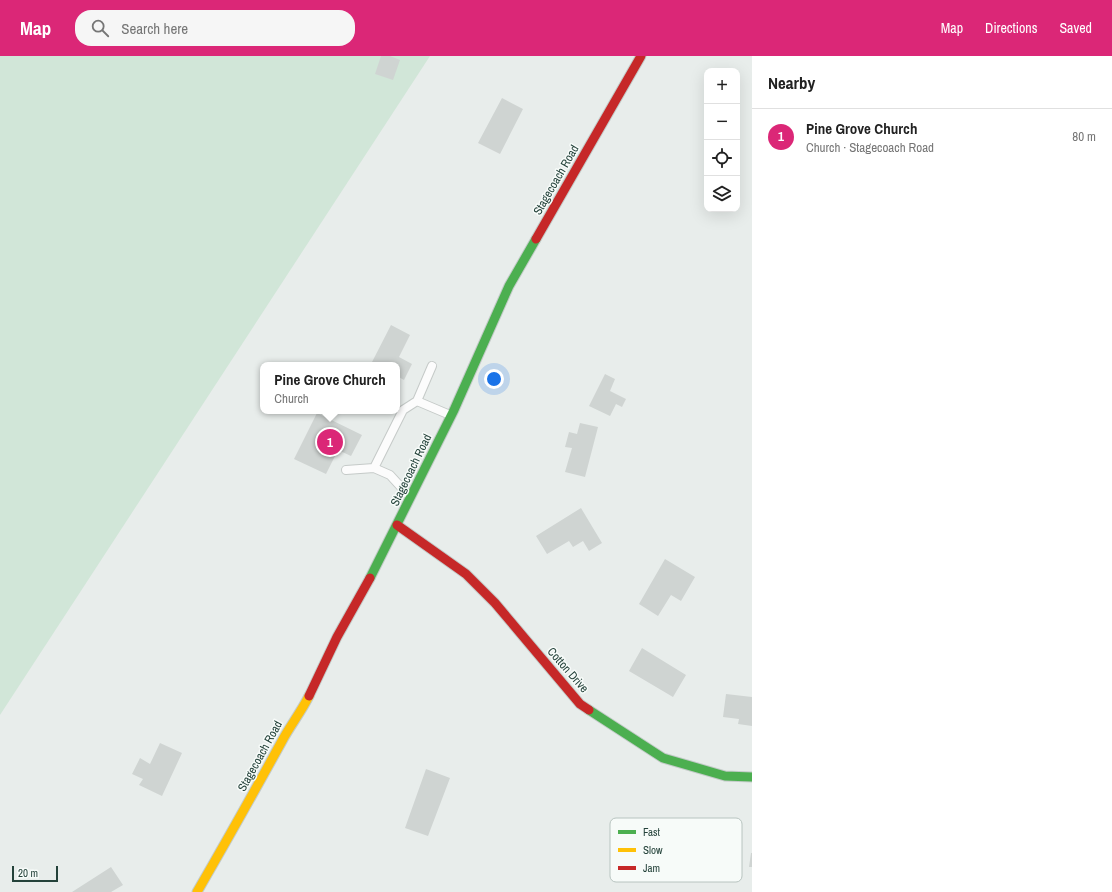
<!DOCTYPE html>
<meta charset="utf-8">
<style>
:root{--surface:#fff;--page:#f6f6f6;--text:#222;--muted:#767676;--line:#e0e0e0;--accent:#db2777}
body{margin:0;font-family:"Archivo Narrow",sans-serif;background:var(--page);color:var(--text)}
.controls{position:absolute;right:12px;top:12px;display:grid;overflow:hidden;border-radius:8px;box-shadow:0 4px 16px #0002}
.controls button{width:36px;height:36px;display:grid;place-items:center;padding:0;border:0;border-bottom:1px solid var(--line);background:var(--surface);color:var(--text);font:20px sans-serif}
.scale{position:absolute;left:12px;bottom:10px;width:46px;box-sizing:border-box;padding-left:4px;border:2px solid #24423a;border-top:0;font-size:11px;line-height:14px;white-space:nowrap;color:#24423a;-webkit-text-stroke:3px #f7fbf9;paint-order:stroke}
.you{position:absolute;left:494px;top:323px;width:14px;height:14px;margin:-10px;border:3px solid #fff;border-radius:50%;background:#1a73e8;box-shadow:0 0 0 6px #1a73e833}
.badge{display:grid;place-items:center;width:26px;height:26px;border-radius:50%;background:var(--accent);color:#fff;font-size:13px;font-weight:700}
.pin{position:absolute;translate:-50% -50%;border:2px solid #fff;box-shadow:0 1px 4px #0006}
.popup{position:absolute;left:260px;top:306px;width:140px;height:52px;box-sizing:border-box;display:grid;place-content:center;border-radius:8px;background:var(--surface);filter:drop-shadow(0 1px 3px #0005);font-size:13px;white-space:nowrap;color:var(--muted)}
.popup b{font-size:15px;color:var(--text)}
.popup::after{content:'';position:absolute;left:50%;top:100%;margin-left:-8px;border:8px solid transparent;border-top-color:var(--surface)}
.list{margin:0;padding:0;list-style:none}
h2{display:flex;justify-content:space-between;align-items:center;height:52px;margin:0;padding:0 16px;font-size:17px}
h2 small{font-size:13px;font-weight:400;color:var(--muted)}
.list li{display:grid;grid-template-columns:26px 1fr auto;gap:12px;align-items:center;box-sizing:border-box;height:56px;padding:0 16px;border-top:1px solid var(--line)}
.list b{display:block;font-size:15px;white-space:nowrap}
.list p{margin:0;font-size:13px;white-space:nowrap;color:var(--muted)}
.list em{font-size:13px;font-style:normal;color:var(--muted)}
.icon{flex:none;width:22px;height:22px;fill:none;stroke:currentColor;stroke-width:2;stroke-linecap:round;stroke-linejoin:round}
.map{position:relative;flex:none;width:752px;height:836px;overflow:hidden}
header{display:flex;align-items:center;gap:24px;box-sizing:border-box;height:56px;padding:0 20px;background:var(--accent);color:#fff}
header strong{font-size:19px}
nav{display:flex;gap:22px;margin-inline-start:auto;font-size:14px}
.search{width:280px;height:36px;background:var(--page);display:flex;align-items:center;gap:10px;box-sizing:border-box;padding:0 14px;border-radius:16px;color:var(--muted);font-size:15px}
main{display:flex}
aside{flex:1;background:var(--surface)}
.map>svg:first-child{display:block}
.green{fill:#d1e6d8}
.building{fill:#cfd4d2}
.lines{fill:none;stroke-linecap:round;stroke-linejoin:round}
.lane-casing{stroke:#c5cac8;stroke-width:10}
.fast-casing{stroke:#c3cbc8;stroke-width:11}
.slow-casing{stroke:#c3cbc8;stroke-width:11}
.jam-casing{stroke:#c3cbc8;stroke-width:11}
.lane{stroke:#fcfcfc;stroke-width:8}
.fast{stroke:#4caf50;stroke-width:9}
.slow{stroke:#ffc107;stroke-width:9}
.jam{stroke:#c62828;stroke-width:9}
.labels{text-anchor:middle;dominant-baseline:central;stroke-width:3;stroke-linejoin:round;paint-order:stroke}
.street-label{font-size:12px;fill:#24423a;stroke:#f7fbf9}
.key{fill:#f7fbf9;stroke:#b8c4c0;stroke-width:1}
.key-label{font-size:11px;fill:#24423a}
</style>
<header>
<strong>Map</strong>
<div class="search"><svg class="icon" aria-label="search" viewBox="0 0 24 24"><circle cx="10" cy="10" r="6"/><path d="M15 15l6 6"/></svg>Search here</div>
<nav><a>Map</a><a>Directions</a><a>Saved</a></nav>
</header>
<main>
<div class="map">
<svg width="752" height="836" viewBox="0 0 752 836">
<rect width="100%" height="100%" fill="#e8edeb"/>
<path class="green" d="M0,0H430L0,659Z"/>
<path class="building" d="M381,0H390L400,4L393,24L375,18Z
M502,42L523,53L500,98L478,87Z
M391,269L410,279L399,301L412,308L404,324L397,320V309H374L371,308Z
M605,318L615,323L610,335L626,343L622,351L616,348L610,360L589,350Z
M317,357L362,379L351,400L338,394L326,418L294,403Z
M580,367L598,371L585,421L565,416L572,392L565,391L569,376L577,378Z
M581,452L602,487L589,495L583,485L573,491L569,485L547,498L536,480Z
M665,503L695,521L681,545L671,539L658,560L639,548Z
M642,592L686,619L673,641L629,615Z
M726,638L752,641V670L738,668L739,663L723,661Z
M160,687L182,697L162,740L139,729L143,723L132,718L140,702L150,708Z
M426,713L450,722L428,780L405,772Z
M751,797H752V811H749Z
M111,811L123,829L111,836H72Z"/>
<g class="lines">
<g class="lane-casing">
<path id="lane" d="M432,310L417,345L450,359
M374,412L390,419L410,441
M346,414L374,412L403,354L417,345"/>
</g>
<g class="fast-casing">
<path id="fast" d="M370,522L454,354L509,230L536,183
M589,654L663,702L725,720L752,721"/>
</g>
<g class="slow-casing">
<path id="slow" d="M197,836C226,786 254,736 282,685C290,670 301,656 309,640"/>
</g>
<g class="jam-casing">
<path id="jam" d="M536,183L641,0
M397,469L466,518L495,547L580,648L589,654
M309,640L337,581L370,522"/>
</g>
<use href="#lane" class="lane"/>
<use href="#fast" class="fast"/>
<use href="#slow" class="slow"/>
<use href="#jam" class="jam"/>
</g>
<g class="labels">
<g class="street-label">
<text transform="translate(556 124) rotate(-60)">Stagecoach Road</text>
<text transform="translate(411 414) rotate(-64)">Stagecoach Road</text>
<text transform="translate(568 614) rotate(49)">Cotton Drive</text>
<text transform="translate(260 700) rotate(-61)">Stagecoach Road</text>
</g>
</g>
<rect x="610" y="762" width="132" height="64" rx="6" class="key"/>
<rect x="618" y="774" width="18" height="4" fill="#4caf50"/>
<rect x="618" y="792" width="18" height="4" fill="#ffc107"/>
<rect x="618" y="810" width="18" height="4" fill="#c62828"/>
<g class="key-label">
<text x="643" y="780">Fast</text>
<text x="643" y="798">Slow</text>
<text x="643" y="816">Jam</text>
</g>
</svg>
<div class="controls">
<button>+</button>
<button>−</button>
<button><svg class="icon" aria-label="locate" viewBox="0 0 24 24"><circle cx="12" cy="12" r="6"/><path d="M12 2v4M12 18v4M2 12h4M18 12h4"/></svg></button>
<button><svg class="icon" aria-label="layers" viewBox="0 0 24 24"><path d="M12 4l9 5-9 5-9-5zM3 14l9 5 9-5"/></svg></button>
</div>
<div class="scale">20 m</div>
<div class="you"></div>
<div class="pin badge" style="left:330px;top:386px">1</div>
<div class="popup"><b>Pine Grove Church</b>Church</div>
</div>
<aside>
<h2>Nearby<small></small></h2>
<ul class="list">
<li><span class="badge">1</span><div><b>Pine Grove Church</b><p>Church · Stagecoach Road</p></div><em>80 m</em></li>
</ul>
</aside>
</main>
